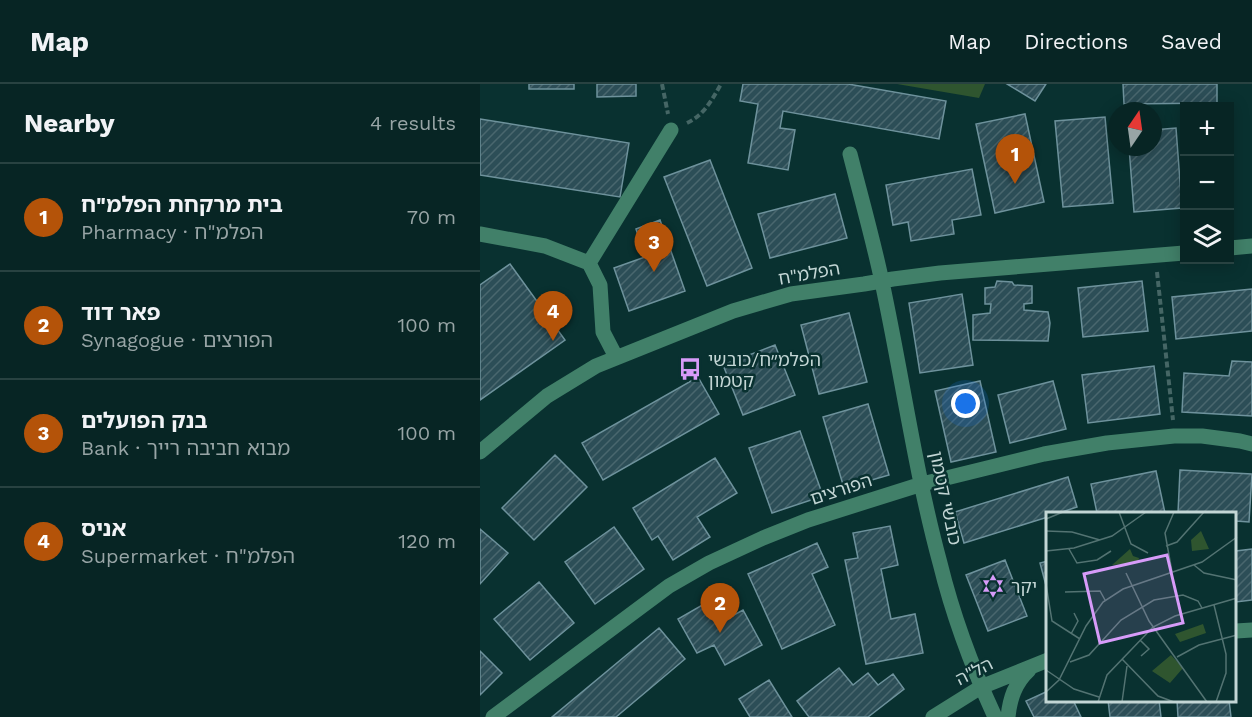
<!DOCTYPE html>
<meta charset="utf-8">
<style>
:root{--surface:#072524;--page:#153131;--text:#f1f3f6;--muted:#98a5a6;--line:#284241;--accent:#b45309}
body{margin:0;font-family:"Work Sans","Noto Sans Hebrew",sans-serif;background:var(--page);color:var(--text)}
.controls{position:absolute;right:18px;top:18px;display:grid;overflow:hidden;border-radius:0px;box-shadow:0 3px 15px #0003}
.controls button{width:54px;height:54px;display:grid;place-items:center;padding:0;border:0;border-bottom:2px solid var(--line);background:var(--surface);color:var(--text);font:30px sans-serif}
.compass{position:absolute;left:628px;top:18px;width:54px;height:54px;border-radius:50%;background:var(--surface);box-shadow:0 3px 15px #0003;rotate:13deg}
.you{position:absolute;left:486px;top:320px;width:21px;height:21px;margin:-15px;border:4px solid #fff;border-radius:50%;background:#1a73e8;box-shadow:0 0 0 9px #1a73e833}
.badge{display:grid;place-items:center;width:39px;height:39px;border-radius:50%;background:var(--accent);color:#fff;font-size:20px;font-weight:700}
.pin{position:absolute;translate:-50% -50px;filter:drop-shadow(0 2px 3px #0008)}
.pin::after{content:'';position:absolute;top:32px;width:21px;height:18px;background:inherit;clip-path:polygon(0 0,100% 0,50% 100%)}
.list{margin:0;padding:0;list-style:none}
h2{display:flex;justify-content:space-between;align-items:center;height:78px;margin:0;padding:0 24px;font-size:26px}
h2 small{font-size:20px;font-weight:400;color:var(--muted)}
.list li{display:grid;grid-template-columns:39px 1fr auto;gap:18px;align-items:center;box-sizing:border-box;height:108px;padding:0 24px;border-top:2px solid var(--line)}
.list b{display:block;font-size:22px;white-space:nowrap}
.list p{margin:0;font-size:20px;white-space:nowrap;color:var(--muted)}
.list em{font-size:20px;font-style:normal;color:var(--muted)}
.icon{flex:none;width:33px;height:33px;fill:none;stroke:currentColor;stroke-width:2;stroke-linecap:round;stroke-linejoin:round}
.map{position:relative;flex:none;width:772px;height:633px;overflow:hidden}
header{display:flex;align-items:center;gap:36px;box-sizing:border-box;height:84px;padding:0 30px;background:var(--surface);border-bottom:2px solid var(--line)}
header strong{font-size:28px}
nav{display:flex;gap:33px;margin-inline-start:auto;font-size:21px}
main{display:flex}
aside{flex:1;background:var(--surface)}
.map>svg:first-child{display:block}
.park{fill:#2f552f}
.building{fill:url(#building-hatch);stroke:#6e929c;stroke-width:1.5}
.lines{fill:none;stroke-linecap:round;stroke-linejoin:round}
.path{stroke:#456665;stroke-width:4;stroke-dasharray:6 3;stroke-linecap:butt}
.minor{stroke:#418069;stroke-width:15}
.labels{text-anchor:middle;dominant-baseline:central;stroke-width:5;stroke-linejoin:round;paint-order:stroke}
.street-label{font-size:18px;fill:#c3d6d5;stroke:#093130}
.poi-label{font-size:18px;fill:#c3d6d5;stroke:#093130;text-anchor:start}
.inset-road{fill:none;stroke:#537372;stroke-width:1.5}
.view{fill:#d79bf9;fill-opacity:0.15;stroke:#d79bf9;stroke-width:3}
.inset-edge{fill:none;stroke:#c3d6d5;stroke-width:3}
</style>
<header>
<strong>Map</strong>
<nav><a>Map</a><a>Directions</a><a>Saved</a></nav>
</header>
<main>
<aside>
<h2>Nearby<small>4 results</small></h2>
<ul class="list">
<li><span class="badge">1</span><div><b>בית מרקחת הפלמ&quot;ח</b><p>Pharmacy · הפלמ&quot;ח</p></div><em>70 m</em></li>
<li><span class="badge">2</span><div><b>פאר דוד</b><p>Synagogue · הפורצים</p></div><em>100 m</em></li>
<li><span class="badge">3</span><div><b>בנק הפועלים</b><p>Bank · מבוא חביבה רייך</p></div><em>100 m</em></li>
<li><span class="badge">4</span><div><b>אניס</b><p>Supermarket · הפלמ&quot;ח</p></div><em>120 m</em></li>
</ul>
</aside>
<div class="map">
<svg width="772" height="633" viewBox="0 0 772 633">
<defs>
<pattern id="building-hatch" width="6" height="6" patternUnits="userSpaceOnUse" patternTransform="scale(1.5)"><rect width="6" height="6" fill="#2c4e57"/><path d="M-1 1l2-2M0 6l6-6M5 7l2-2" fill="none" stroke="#49676e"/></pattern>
</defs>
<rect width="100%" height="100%" fill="#093130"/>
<path class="park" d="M417,0H505L499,14Z"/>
<path class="building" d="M49,0H94V5H49Z
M117,0H156V12L117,13Z
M263,0H368L466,17L459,55L303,27L300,44L315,46L308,86L268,79L278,20L260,17Z
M527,0H566L555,17Z
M643,0H737V19L644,20Z
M545,30L564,118L515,129L496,40Z
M625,33L633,119L583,123L575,37Z
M0,35L149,59L140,113L0,91Z
M696,44L702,124L654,128L649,63H673V46Z
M230,76L272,184L227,202L184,93Z
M492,85L501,131L472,136L474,150L431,157L428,138L413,141L406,101Z
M355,110L367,154L290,174L278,130Z
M180,136L205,207L149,227L134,184L165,173L156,145Z
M30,180L85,256L0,316V201Z
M517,197L532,198L534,201L552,202V219L544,220V226L568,228L570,239L568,257L493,256V231L510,229L511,220H505V204L515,203Z
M662,197L668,247L603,253L598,204Z
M772,205V247L696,255L692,213Z
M482,210L493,281L440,289L429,219Z
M369,229L387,298L339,310L321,241Z
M295,261L315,311L263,331L243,281Z
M752,277L772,278V332L702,328L704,289L749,292Z
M674,282L680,330L608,339L602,291Z
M218,293L239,330L123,396L102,359Z
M500,297L516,368L471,378L455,307Z
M573,297L586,345L530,359L518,311Z
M388,320L409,391L364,404L343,333Z
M320,347L343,412L292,429L269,364Z
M75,371L107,403L54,456L22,424Z
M235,374L257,409L217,433L230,453L193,476L178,452L172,456L153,424Z
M700,386L772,390L769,438L756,437V429H698Z
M676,387L685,429H617L611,400Z
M588,393L597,423L579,429H568V433L484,459L475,428Z
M410,442L418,481L401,485L411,535L435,530L443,569L386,580L365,476L378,474L373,449Z
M134,443L164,485L115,520L85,478Z
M0,445L28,469L0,500Z
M337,459L348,483L332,490L355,541L302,565L268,490Z
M772,465V516L756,518V467Z
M525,476L547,532L508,547L486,491Z
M568,477V509L560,479Z
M59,498L94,539L50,576L14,535Z
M231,516L243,537L263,526L282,561L245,581L234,561L217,569L198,535Z
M179,544L205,575L136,633H72Z
M0,567L22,589L0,611Z
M359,584L373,601L388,589L398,601L413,590L424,605L388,633H329L317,617Z
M289,596L312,633H270L259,615Z
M568,607V616H593L601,633H554L546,617Z
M628,616H679L681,633H630Z
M697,616H749L751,633H698Z"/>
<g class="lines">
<path class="path" d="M182,0L188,30
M207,39C224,31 232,16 241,0
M677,188L693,336"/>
<path class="minor" d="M370,70C381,113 393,155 402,198C422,291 435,387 460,479C473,532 492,583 515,633
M0,150L65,162L109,179L120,201L123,248L136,273
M750,164L772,162
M109,179L191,46
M0,368L67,312L116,282L253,227L311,210L384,200L413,195L460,189L704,169
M756,547L772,546
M13,633L189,502L229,479L283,454L328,436L442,400L564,370L627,359L694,352H722L760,357L772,360
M453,633L501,603L568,576
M528,633C530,614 535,599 549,586"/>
</g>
<defs>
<g id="bus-bare" transform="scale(1.8)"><path d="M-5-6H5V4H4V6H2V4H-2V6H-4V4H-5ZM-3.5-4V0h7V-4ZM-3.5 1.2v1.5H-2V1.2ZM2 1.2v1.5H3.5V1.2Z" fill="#d79bf9" stroke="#093130" stroke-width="2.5" paint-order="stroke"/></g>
<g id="synagogue-bare" transform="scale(1.8)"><path d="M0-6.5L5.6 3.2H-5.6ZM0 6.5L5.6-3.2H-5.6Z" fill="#d79bf9" stroke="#093130" stroke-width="2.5" paint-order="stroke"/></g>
</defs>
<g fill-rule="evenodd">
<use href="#bus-bare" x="210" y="285"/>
<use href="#synagogue-bare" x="513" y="502"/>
</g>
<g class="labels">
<g class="street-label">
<text transform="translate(329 189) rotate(-10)">הפלמ"ח</text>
<text transform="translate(361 405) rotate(-18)">הפורצים</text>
<text transform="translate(466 414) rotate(78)">כובשי קטמון</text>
<text transform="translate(494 587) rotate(-27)">הל"ה</text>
</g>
<g class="poi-label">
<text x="228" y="275">הפלמ״ח/כובשי<tspan x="228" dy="21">קטמון</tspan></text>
<text x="531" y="502">יקר</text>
</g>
</g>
<g transform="translate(566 428)">
<rect width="190" height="190" fill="#093130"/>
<path d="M155,19L163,37L146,39L145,28ZM84,37L87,44L93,46L92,51L66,53ZM157,112L160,121L134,130L129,122ZM125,143L137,156L124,171L106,159Z" fill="#2f552f"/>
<path class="inset-road" d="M73,0L85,32L102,41M0,7L17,0M0,19L26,20L54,28M120,34L131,30L158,0M23,37L31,51L51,48L65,39M0,39L28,36L66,24L100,0M148,53L158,61L191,68M126,60L119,21L128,0M80,61L103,109L161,190M0,72L6,109L34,127M19,80L54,79L59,88M168,93L180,142V161L170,190M25,122L32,109L28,101M94,128L103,137L95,144M131,145L153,133L191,123M76,147L112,184L128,190M24,150L43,143L75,108L108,88L137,83L152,89L156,96M0,158L28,177L53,185M0,180L13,168L40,114L57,90L77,77L156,50L191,25M52,190L61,163L107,115L129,104L191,86M76,190L81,154"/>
<path class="view" d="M121,43L137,111L54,131L38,62Z"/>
<rect width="190" height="190" class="inset-edge"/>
</g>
</svg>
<div class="controls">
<button>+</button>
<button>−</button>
<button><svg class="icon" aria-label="layers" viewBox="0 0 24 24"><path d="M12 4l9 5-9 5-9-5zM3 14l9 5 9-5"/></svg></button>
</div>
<svg class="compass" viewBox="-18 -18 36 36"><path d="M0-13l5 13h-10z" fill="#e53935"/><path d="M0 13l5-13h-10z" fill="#98a5a6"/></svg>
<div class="you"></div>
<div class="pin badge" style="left:535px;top:100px">1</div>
<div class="pin badge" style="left:240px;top:549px">2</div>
<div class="pin badge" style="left:174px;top:188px">3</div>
<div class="pin badge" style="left:73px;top:257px">4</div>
</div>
</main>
